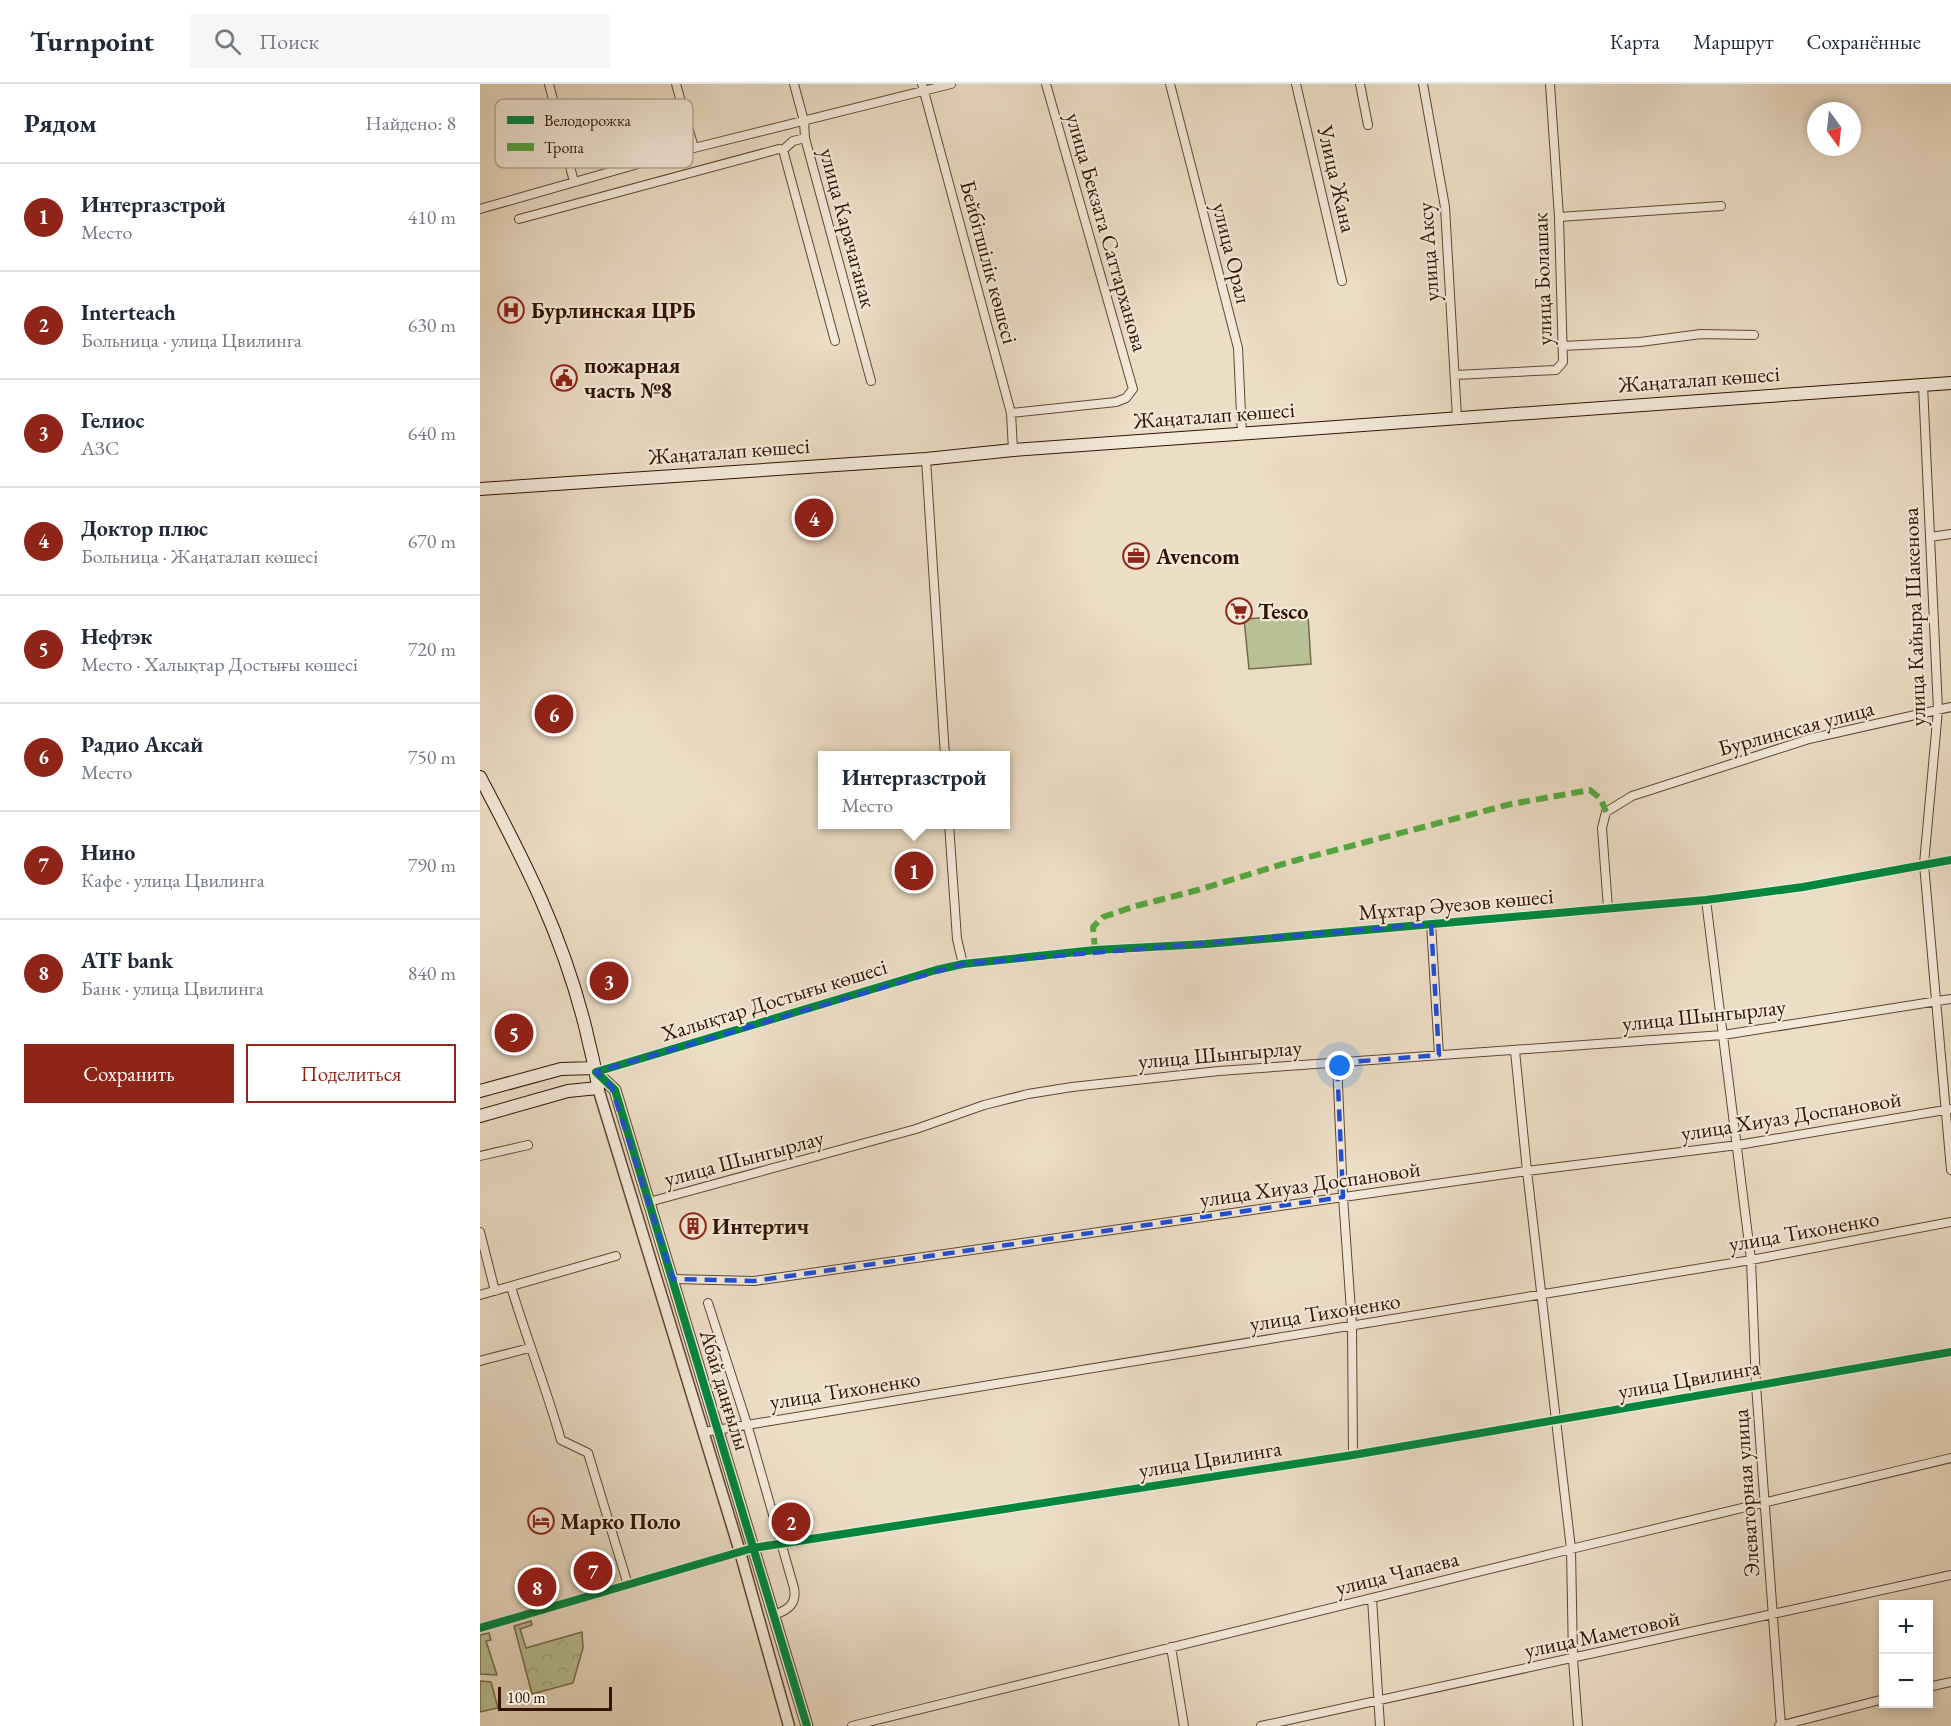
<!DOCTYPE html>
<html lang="ru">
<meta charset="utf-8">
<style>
:root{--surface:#fff;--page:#f6f6f7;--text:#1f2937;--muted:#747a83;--line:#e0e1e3;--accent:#8f2418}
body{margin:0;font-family:"EB Garamond",serif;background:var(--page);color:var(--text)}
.controls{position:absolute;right:18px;bottom:18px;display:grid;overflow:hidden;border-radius:0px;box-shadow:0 3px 9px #0003}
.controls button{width:54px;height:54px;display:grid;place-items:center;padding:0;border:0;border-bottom:2px solid var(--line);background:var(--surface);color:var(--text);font:30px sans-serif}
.compass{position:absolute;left:1327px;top:18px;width:54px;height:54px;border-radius:50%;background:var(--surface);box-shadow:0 3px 9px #0003;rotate:165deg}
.scale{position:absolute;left:18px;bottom:15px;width:114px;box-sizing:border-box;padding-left:6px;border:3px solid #311300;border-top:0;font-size:16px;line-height:21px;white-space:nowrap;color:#311300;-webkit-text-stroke:4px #f3e9d9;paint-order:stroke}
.you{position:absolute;left:860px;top:982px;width:21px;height:21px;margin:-15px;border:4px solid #fff;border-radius:50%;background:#1a73e8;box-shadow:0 0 0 9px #1a73e833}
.badge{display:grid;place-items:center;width:39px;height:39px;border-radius:50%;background:var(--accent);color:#fff;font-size:20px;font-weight:700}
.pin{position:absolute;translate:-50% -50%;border:3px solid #fff;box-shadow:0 2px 6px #0006}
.popup{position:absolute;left:338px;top:667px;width:192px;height:78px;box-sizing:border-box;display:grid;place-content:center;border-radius:0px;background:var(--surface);filter:drop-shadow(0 2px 4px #0005);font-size:20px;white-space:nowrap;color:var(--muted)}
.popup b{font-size:22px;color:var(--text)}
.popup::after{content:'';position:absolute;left:50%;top:100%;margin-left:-12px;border:12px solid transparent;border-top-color:var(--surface)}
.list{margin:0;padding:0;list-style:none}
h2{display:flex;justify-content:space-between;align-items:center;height:78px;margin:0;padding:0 24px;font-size:26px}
h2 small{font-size:20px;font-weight:400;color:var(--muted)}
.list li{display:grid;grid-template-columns:39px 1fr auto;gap:18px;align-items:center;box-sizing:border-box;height:108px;padding:0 24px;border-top:2px solid var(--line)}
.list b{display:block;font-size:22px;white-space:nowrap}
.list p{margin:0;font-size:20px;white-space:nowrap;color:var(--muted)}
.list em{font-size:20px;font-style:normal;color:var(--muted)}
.actions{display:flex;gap:12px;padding:18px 24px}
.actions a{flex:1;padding:14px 0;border:2px solid var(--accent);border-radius:0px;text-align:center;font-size:21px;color:var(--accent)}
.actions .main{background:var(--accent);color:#fff}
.icon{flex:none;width:33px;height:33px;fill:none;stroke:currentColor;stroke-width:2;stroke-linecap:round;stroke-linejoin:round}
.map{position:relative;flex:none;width:1471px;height:1642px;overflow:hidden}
header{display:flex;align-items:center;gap:36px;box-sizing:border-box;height:84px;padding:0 30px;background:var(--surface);border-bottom:2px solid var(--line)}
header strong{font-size:28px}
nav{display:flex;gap:33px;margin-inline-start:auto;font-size:21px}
.search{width:420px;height:54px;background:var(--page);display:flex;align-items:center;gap:15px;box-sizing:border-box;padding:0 21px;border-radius:0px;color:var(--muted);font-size:22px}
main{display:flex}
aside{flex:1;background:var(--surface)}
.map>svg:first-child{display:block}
.green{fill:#b7c195;stroke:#746a4a;stroke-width:1.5}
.forest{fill:url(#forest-crowns);stroke:#746a4a;stroke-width:1.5}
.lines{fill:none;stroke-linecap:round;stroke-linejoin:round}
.minor-casing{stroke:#604631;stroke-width:10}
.tertiary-casing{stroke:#604631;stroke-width:13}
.secondary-casing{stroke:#311300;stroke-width:14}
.minor{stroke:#f3e9d9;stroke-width:8}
.tertiary{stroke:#f3e9d9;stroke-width:10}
.secondary{stroke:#f3e9d9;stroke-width:12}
.quiet{stroke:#54a840;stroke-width:6;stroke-dasharray:12 6;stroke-linecap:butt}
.cycleway-casing{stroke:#f3e9d9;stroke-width:11}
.cycleway{stroke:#00873e;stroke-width:8}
.marked{fill:none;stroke:#1d4ed8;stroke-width:4.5;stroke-dasharray:12 8;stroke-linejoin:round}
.labels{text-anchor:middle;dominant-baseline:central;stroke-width:4.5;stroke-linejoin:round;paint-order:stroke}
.street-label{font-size:22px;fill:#311300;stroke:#f3e9d9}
.poi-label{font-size:22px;font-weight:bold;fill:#311300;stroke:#f3e9d9;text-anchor:start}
.key{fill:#f3e9d9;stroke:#b9a998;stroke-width:1.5}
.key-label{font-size:16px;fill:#311300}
</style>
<header>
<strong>Turnpoint</strong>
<div class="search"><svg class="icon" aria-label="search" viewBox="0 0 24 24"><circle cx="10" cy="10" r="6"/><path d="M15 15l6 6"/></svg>Поиск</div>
<nav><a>Карта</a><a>Маршрут</a><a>Сохранённые</a></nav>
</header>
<main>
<aside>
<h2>Рядом<small>Найдено: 8</small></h2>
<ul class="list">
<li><span class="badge">1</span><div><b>Интергазстрой</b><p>Место</p></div><em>410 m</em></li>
<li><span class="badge">2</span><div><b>Interteach</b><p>Больница · улица Цвилинга</p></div><em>630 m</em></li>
<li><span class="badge">3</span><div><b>Гелиос</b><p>АЗС</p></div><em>640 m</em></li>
<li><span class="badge">4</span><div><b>Доктор плюс</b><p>Больница · Жаңаталап көшесі</p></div><em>670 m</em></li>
<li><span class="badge">5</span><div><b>Нефтэк</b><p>Место · Халықтар Достығы көшесі</p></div><em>720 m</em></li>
<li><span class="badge">6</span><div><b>Радио Аксай</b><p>Место</p></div><em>750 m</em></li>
<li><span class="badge">7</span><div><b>Нино</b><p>Кафе · улица Цвилинга</p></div><em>790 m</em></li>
<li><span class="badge">8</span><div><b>ATF bank</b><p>Банк · улица Цвилинга</p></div><em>840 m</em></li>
</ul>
<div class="actions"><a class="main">Сохранить</a><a>Поделиться</a></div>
</aside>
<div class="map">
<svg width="1471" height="1642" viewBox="0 0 1471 1642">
<defs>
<pattern id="forest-crowns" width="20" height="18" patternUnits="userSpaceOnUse" patternTransform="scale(1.5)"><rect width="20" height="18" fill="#b7c195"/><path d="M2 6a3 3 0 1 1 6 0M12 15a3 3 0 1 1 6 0" fill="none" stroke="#9ea57f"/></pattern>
</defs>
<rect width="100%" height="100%" fill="#ecddc5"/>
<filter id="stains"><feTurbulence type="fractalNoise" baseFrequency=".00333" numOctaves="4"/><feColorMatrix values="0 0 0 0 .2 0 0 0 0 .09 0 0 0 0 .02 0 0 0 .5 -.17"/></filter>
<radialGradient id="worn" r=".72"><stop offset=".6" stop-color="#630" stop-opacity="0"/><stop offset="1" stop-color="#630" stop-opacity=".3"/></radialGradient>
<path class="green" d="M828,531L831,580L769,585L764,535Z
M9,1549L11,1556L6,1557L17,1591L0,1590V1551Z
M0,1597L11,1598L18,1624L0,1628Z"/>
<path class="forest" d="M51,1537L52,1541L40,1545L46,1564L102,1548L103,1564L93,1599L52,1610L34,1542Z"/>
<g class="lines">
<g class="minor-casing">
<path id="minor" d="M69,0L94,98
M196,0L214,64
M314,0L324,37L325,54L391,297
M442,0L531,329L533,366
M690,0L758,264L762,351
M816,0L862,197
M880,0L888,41
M943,0L965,123L977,334
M303,66L355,257
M0,125L214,64L471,0
M1079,133L1241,122
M39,135L299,65L303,66L313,57L325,54
M1083,262L1160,258L1221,250L1274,251
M975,291L1076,286L1083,278L1079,133L1070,0
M1443,301L1458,626L1444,780L1471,1086
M531,329L636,318L646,314L653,305L566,0
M446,375L465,672
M1450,453L1471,450
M469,740L477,855L483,880
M1226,816L1271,1176L1276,1301L1301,1642
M1128,824L1122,744L1126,728L1152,712L1329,655L1471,623
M951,840L959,971
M1035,967L1047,1087L1091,1465L1093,1575L1098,1642
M857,979L863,1113L872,1241L873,1371
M116,988L456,886L483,880L615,866L726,860L1226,816L1323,803L1471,776
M0,1072L48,1061
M169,1118L436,1045L504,1021L548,1010L592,1003L739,987L1243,951L1471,915
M0,1148L15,1207
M193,1195L274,1197L1047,1087L1258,1061L1471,1025
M31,1203C47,1255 66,1304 81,1356L108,1369L148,1501
M0,1211L136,1172
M228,1219L267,1340L314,1504C317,1520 308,1526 294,1531
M0,1277L49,1264
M224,1348L1271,1176L1471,1138
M892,1514L900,1642
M0,1544L273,1464L873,1371L1471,1268
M691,1563L704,1642
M1448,1603L1471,1598
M372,1642L1091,1465L1471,1374
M781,1642L1471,1491
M1299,1642L1404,1615"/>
</g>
<g class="tertiary-casing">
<path id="tertiary" d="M116,988L135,1006L327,1642
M118,1004L260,1468L309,1642"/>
</g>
<g class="secondary-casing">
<path id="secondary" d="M0,405L446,375L533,366L1471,299
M0,693C45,778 83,852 106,946C110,965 116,984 118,1004L88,1007L0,1032
M0,1007L81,985L115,984"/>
</g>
<use href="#minor" class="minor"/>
<use href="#tertiary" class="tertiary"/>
<use href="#secondary" class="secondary"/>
<path class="quiet" d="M615,866L613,843L623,833L656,822L718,806L806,779L1031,720L1110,706L1121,715L1126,728"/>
<g class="cycleway-casing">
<path id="cycleway" d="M0,1544L273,1464L873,1371L1471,1268
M327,1642L135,1006L116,988L456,886L483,880L615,866L726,860L1226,816L1323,803L1471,776"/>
</g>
<use href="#cycleway" class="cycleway"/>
</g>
<path class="marked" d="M951,840L959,971L857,979L863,1113L274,1197L193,1195L131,1002L116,988L483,880Z"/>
<defs>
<g id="hospital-ring" transform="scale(1.35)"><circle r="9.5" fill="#f3e9d9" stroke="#8f2418" stroke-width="1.5"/><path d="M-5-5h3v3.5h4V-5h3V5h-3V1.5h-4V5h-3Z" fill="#8f2418"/></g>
<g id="civic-ring" transform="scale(1.35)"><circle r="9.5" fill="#f3e9d9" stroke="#8f2418" stroke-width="1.5"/><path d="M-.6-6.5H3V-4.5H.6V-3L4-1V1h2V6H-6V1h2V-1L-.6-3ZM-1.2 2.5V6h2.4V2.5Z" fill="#8f2418"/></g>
<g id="office-ring" transform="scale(1.35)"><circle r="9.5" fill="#f3e9d9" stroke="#8f2418" stroke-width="1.5"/><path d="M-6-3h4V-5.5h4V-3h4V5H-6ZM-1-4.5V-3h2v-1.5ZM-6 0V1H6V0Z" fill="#8f2418"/></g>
<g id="supermarket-ring" transform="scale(1.35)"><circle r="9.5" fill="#f3e9d9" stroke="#8f2418" stroke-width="1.5"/><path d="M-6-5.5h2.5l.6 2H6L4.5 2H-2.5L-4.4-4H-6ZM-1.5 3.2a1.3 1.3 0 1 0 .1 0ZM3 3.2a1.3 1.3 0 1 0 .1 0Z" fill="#8f2418"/></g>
<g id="building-ring" transform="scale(1.35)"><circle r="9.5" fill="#f3e9d9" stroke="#8f2418" stroke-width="1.5"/><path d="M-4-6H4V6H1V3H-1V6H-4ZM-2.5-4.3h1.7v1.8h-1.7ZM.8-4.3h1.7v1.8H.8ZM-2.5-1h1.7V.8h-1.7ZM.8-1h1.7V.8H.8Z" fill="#8f2418"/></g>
<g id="hotel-ring" transform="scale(1.35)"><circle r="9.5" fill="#f3e9d9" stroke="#8f2418" stroke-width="1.5"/><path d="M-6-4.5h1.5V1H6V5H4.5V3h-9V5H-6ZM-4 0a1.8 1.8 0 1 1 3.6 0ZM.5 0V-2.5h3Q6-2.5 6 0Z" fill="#8f2418"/></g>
</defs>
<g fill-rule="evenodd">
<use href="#hospital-ring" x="31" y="226"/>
<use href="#civic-ring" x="84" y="294"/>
<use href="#office-ring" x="656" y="472"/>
<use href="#supermarket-ring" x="759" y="527"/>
<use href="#building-ring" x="213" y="1142"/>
<use href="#hotel-ring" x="61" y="1437"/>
</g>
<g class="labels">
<g class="street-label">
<text transform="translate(857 95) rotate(77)">Улица Жана</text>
<text transform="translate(368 144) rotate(75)">улица Карачаганак</text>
<text transform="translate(627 148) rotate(74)">улица Бекзата Саттарханова</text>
<text transform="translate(948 168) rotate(-94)">улица Аксу</text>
<text transform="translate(752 169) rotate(76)">улица Орал</text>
<text transform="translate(509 178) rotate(75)">Бейбітшілік көшесі</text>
<text transform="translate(1062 195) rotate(-92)">улица Болашак</text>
<text transform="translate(1219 295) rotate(-4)">Жаңаталап көшесі</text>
<text transform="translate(734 331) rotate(-4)">Жаңаталап көшесі</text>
<text transform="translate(249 367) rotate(-4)">Жаңаталап көшесі</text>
<text transform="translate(1434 533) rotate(-92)">улица Кайыра Шакенова</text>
<text transform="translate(1316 644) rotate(-15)">Бурлинская улица</text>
<text transform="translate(976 820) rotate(-5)">Мұхтар Әуезов көшесі</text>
<text transform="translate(294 916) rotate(-17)">Халықтар Достығы көшесі</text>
<text transform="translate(1224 931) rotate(-6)">улица Шынгырлау</text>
<text transform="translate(740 970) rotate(-5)">улица Шынгырлау</text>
<text transform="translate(1311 1032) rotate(-9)">улица Хиуаз Доспановой</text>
<text transform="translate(264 1074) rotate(-15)">улица Шынгырлау</text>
<text transform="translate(830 1100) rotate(-8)">улица Хиуаз Доспановой</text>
<text transform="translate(1324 1147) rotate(-10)">улица Тихоненко</text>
<text transform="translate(845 1228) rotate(-9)">улица Тихоненко</text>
<text transform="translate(1209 1295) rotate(-10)">улица Цвилинга</text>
<text transform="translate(245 1306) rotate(73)">Абай даңғылы</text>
<text transform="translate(365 1306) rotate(-9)">улица Тихоненко</text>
<text transform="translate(730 1375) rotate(-9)">улица Цвилинга</text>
<text transform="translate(1266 1409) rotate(-94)">Элеваторная улица</text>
<text transform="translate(917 1489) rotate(-14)">улица Чапаева</text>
<text transform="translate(1122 1550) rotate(-12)">улица Маметовой</text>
</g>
<g class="poi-label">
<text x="51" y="226">Бурлинская ЦРБ</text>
<text x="104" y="281">пожарная<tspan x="104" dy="25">часть №8</tspan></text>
<text x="676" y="472">Avencom</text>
<text x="778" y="527">Tesco</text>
<text x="232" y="1142">Интертич</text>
<text x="80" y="1437">Марко Поло</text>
</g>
</g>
<rect x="15" y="15" width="198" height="69" rx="9" class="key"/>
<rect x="27" y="32" width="27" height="8" fill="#00873e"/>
<rect x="27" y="59" width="27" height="8" fill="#54a840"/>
<g class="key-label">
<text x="64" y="42">Велодорожка</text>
<text x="64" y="69">Тропа</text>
</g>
<rect width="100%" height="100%" filter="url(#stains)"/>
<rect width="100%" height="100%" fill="url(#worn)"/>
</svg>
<div class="controls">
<button>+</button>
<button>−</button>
</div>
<svg class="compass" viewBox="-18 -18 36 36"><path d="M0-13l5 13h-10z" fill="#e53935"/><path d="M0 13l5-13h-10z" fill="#747a83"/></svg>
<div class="scale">100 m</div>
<div class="you"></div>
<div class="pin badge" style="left:434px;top:787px">1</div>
<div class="popup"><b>Интергазстрой</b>Место</div>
<div class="pin badge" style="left:311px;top:1438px">2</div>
<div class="pin badge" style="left:129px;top:897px">3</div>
<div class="pin badge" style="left:334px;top:434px">4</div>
<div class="pin badge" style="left:34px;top:949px">5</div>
<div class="pin badge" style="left:74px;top:630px">6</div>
<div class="pin badge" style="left:113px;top:1487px">7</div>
<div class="pin badge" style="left:57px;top:1503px">8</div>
</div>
</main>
